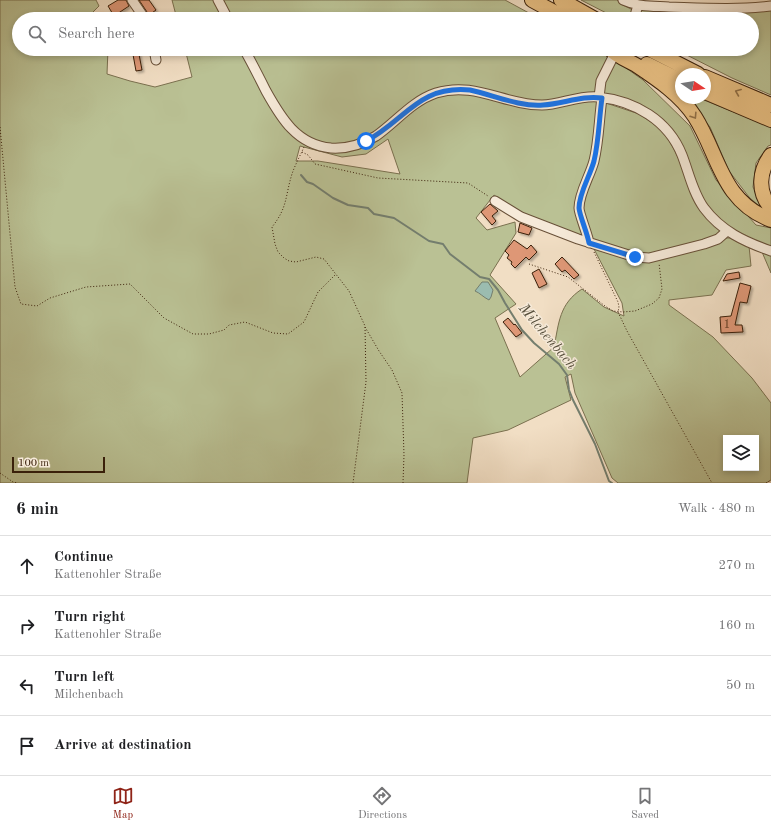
<!DOCTYPE html>
<meta charset="utf-8">
<style>
:root{--surface:#fff;--page:#f2f2f2;--text:#202124;--muted:#757577;--line:#e0e0e0;--accent:#8f2418}
body{margin:0;font-family:"Old Standard TT",serif;background:var(--page);color:var(--text)}
.controls{position:absolute;right:12px;bottom:12px;display:grid;overflow:hidden;border-radius:0px;box-shadow:0 2px 6px #0003}
.controls button{width:36px;height:36px;display:grid;place-items:center;padding:0;border:0;border-bottom:1px solid var(--line);background:var(--surface);color:var(--text);font:20px sans-serif}
.compass{position:absolute;left:675px;top:68px;width:36px;height:36px;border-radius:50%;background:var(--surface);box-shadow:0 2px 6px #0003;rotate:102deg}
.scale{position:absolute;left:12px;bottom:10px;width:93px;box-sizing:border-box;padding-left:4px;border:2px solid #3a200a;border-top:0;font-size:11px;line-height:14px;white-space:nowrap;color:#3a200a;-webkit-text-stroke:3px #f6ead9;paint-order:stroke}
.stop{position:absolute;width:12px;height:12px;margin:-9px;border:3px solid #1a73e8;border-radius:50%;background:#fff}
.stop.end{background:#1a73e8;border-color:#fff;box-shadow:0 1px 4px #0008}
.list{margin:0;padding:0;list-style:none}
h2{display:flex;justify-content:space-between;align-items:center;height:52px;margin:0;padding:0 16px;font-size:17px}
h2 small{font-size:13px;font-weight:400;color:var(--muted)}
.list li{display:grid;grid-template-columns:26px 1fr auto;gap:12px;align-items:center;box-sizing:border-box;height:60px;padding:0 16px;border-top:1px solid var(--line)}
.list b{display:block;font-size:15px;white-space:nowrap}
.list p{margin:0;font-size:13px;white-space:nowrap;color:var(--muted)}
.list em{font-size:13px;font-style:normal;color:var(--muted)}
.icon{flex:none;width:22px;height:22px;fill:none;stroke:currentColor;stroke-width:2;stroke-linecap:round;stroke-linejoin:round}
.map{position:relative;flex:none;width:771px;height:483px;overflow:hidden}
.search{position:absolute;background:var(--surface);box-shadow:0 2px 6px #0003;left:12px;right:12px;top:12px;height:44px;display:flex;align-items:center;gap:10px;box-sizing:border-box;padding:0 14px;border-radius:22px;color:var(--muted);font-size:15px}
.sheet{height:292px;background:var(--surface)}
nav{display:flex;justify-content:space-around;align-items:center;box-sizing:border-box;height:56px;border-top:1px solid var(--line);background:var(--surface);font-size:11px;color:var(--muted)}
nav a{display:grid;justify-items:center;gap:2px}
nav .on{color:var(--accent)}
.map>svg:first-child{display:block}
.green{fill:#bac194;stroke:#7a704f;fill-rule:evenodd}
.water{fill:#9bbcb0;stroke:#747e6e}
.lines{fill:none;stroke-linecap:round;stroke-linejoin:round}
.stream{stroke:#747e6e;stroke-width:2}
.building{fill:#de9776;stroke:#3a200a;filter:url(#shadow)}
.minor-casing{stroke:#685038;stroke-width:11}
.highway-casing{stroke:#3a200a;stroke-width:16}
.path{stroke:#3a200a;stroke-width:1;stroke-dasharray:1 2;stroke-linecap:butt}
.minor{stroke:#f6ead9;stroke-width:9}
.highway{stroke:#e8bf82;stroke-width:14}
.oneway{stroke:#917046}
.route{stroke:#1a73e8;stroke-width:5}
.labels{text-anchor:middle;dominant-baseline:central;stroke-width:3;stroke-linejoin:round;paint-order:stroke}
.number-label{font-size:12px;fill:#633e25}
.water-label{font-size:15px;font-style:italic;fill:#574f3c;stroke:#f6ead9}
</style>
<div class="map">
<svg width="771" height="483" viewBox="0 0 771 483">
<defs>
<filter id="shadow"><feDropShadow dx="2" dy="2" stdDeviation="1" flood-color="#0004"/></filter>
</defs>
<rect width="100%" height="100%" fill="#f1dec4"/>
<filter id="stains"><feTurbulence type="fractalNoise" baseFrequency=".005" numOctaves="4"/><feColorMatrix values="0 0 0 0 .2 0 0 0 0 .09 0 0 0 0 .02 0 0 0 .5 -.17"/></filter>
<radialGradient id="worn" r=".72"><stop offset=".6" stop-color="#630" stop-opacity="0"/><stop offset="1" stop-color="#630" stop-opacity=".3"/></radialGradient>
<path class="green" d="M0,0H96L99,6L86,19H19V49H108L107,74L130,81L155,87L192,77L185,49H596L612,58L643,80L690,126L716,180L756,225L771,228V273L762,252L764,248C740,239 719,229 704,208C693,193 689,174 683,157C670,122 642,106 607,99L606,103L639,114L663,130L675,151L701,207L715,226L720,230V236L714,240L703,243L679,248L657,254L642,256L590,244L589,232L581,209L586,186L595,164L601,136L597,137L592,163L578,209L586,233L585,237L579,239L521,215L494,195L476,218L487,230L515,222L516,233L490,275L516,304L495,318L520,377L554,347C559,323 559,304 582,289L604,307L624,316L622,303L594,249L606,250L635,259L642,260L657,258L668,254L715,243L725,238H730L749,246L751,266L726,270L712,295L669,300V305L713,337L752,378L771,403V480L766,483H618L612,478L575,393L571,374L565,377L571,400L508,430L473,438L467,483H0ZM388,139L400,174L318,161H296L300,146L342,157L366,154ZM726,438H756V468H726Z
M172,0H505L540,19H177Z
M581,0H617L621,4L639,13L641,8H771V95L732,78L675,49H752V19H618Z
M686,98H699L771,127V145L768,146L756,163L753,187L765,212L749,197L729,171L710,127Z"/>
<path class="water" d="M482,282H488L493,290L491,297L489,300C483,297 480,293 475,291Z"/>
<g class="lines">
<path class="stream" d="M301,175L307,182L313,184L333,198L348,205L368,208L374,214L394,218L429,241L443,244L450,254L480,277L489,279L498,290L505,303L522,330L534,343L559,364L567,375L569,390L573,400L595,444L609,481L612,483"/>
</g>
<path class="building" d="M118,0H126L129,6L114,16L108,6Z
M139,0H149L156,10L149,15Z
M132,49H138L142,70L136,71Z
M490,204L498,211L492,216L496,221L492,225L481,212Z
M520,223L532,228L529,235L518,232Z
M514,240L527,249L531,245L537,252L529,260L526,257L515,268L511,264L512,262L507,258L509,255L505,251Z
M562,257L579,275L574,279L565,270L562,272L555,264Z
M539,269L547,284L539,288L532,273Z
M739,272L740,278L723,281L727,274Z
M740,283L751,286L747,303L740,302L735,325H742L743,332L721,333L720,317L731,316Z
M508,318L514,325L515,324L522,333L516,337L503,322Z"/>
<g class="lines">
<g class="minor-casing">
<path id="minor" d="M132,0L145,19
M218,0L228,19
M623,0C638,7 653,6 669,7C703,8 737,10 771,6
M634,19L638,5
M154,49L156,60
M244,49C252,63 259,77 266,91C281,118 297,145 331,148C347,149 363,144 376,136C396,122 412,101 436,93C475,81 504,105 542,105C560,105 579,95 598,97C635,101 668,120 682,155C689,173 693,193 704,208C721,231 745,242 771,251
M599,97L601,81L613,57
M495,201L521,217L578,239L635,257L649,258L704,244L718,239L727,231
M589,243C588,235 579,214 579,208C579,193 590,176 594,161C599,140 599,119 602,98"/>
</g>
<g class="highway-casing">
<path id="highway" d="M532,0L567,19
M561,0L595,19
M610,49C617,56 627,60 636,65C657,79 681,95 695,117C719,155 721,201 771,220
M649,49L698,74
M647,64L681,81
M705,77L771,105
M705,92L771,120
M771,155C759,171 757,192 771,208"/>
</g>
<path class="path" d="M0,127L15,287L21,304L37,306L50,298L86,287L130,284L164,318L193,334H209L224,330L229,325L245,322L273,333L288,334L304,322L318,292L336,274
M304,147C300,156 295,165 292,174C285,196 288,207 272,227L275,244L278,252L284,258L289,261L296,262L316,257L324,259L349,291L365,326L366,382L353,483
M302,152L308,155L315,164L378,178L468,183L488,196
M594,252L618,302L619,307L618,312L627,331L712,483
M529,264L568,277L605,306L613,311L623,312L635,311L652,304L659,298L662,289L659,263
M365,327L379,351L392,370L402,393L404,455L403,483
M0,473L13,482L18,483
M766,483L771,480"/>
<use href="#minor" class="minor"/>
<use href="#highway" class="highway"/>
</g>
<defs><path id="oneway-chevron" d="M-2-3.5L2.5 0L-2 3.5" fill="none" stroke-width="1.6" stroke-linecap="round" stroke-linejoin="round"/></defs>
<g class="oneway">
<use href="#oneway-chevron" transform="translate(738 92) rotate(-158)"/>
<use href="#oneway-chevron" transform="translate(694 116) rotate(57)"/>
</g>
<g class="lines">
<path class="route" d="M366,141C405,121 418,85 470,90C493,95 520,107 543,105C563,104 582,95 602,98C599,119 599,140 594,161C590,176 579,193 579,208C579,214 588,235 589,243L635,257"/>
</g>
<g class="labels">
<g class="number-label">
<text x="727" y="325">1</text>
</g>
<g class="water-label">
<text transform="translate(547 337) rotate(50)">Milchenbach</text>
</g>
</g>
<rect width="100%" height="100%" filter="url(#stains)"/>
<rect width="100%" height="100%" fill="url(#worn)"/>
</svg>
<div class="controls">
<button><svg class="icon" aria-label="layers" viewBox="0 0 24 24"><path d="M12 4l9 5-9 5-9-5zM3 14l9 5 9-5"/></svg></button>
</div>
<svg class="compass" viewBox="-18 -18 36 36"><path d="M0-13l5 13h-10z" fill="#e53935"/><path d="M0 13l5-13h-10z" fill="#757577"/></svg>
<div class="scale">100 m</div>
<div class="stop" style="left:366px;top:141px"></div>
<div class="stop end" style="left:635px;top:257px"></div>
<div class="search"><svg class="icon" aria-label="search" viewBox="0 0 24 24"><circle cx="10" cy="10" r="6"/><path d="M15 15l6 6"/></svg>Search here</div>
</div>
<section class="sheet">
<h2>6 min<small>Walk · 480 m</small></h2>
<ul class="list">
<li><svg class="icon" aria-label="ahead" viewBox="0 0 24 24"><path d="M12 20V5M6 11l6-6 6 6"/></svg><div><b>Continue</b><p>Kattenohler Straße</p></div><em>270 m</em></li>
<li><svg class="icon" aria-label="right" viewBox="0 0 24 24"><path d="M7 20v-9h11M14 6l5 5-5 5"/></svg><div><b>Turn right</b><p>Kattenohler Straße</p></div><em>160 m</em></li>
<li><svg class="icon" aria-label="left" viewBox="0 0 24 24"><path d="M17 20v-9H6M10 6l-5 5 5 5"/></svg><div><b>Turn left</b><p>Milchenbach</p></div><em>50 m</em></li>
<li><svg class="icon" aria-label="arrive" viewBox="0 0 24 24"><path d="M6 21V4h12l-3 4 3 4H6"/></svg><div><b>Arrive at destination</b></div></li>
</ul>
</section>
<nav>
<a class="on"><svg class="icon" aria-label="map" viewBox="0 0 24 24"><path d="M3 6l6-2 6 2 6-2v14l-6 2-6-2-6 2zM9 4v14M15 6v14"/></svg>Map</a>
<a><svg class="icon" aria-label="directions" viewBox="0 0 24 24"><path d="M12 3l9 9-9 9-9-9zM9 14v-3h6M13 9l2 2-2 2"/></svg>Directions</a>
<a><svg class="icon" aria-label="saved" viewBox="0 0 24 24"><path d="M7 4h10v16l-5-4-5 4z"/></svg>Saved</a>
</nav>
